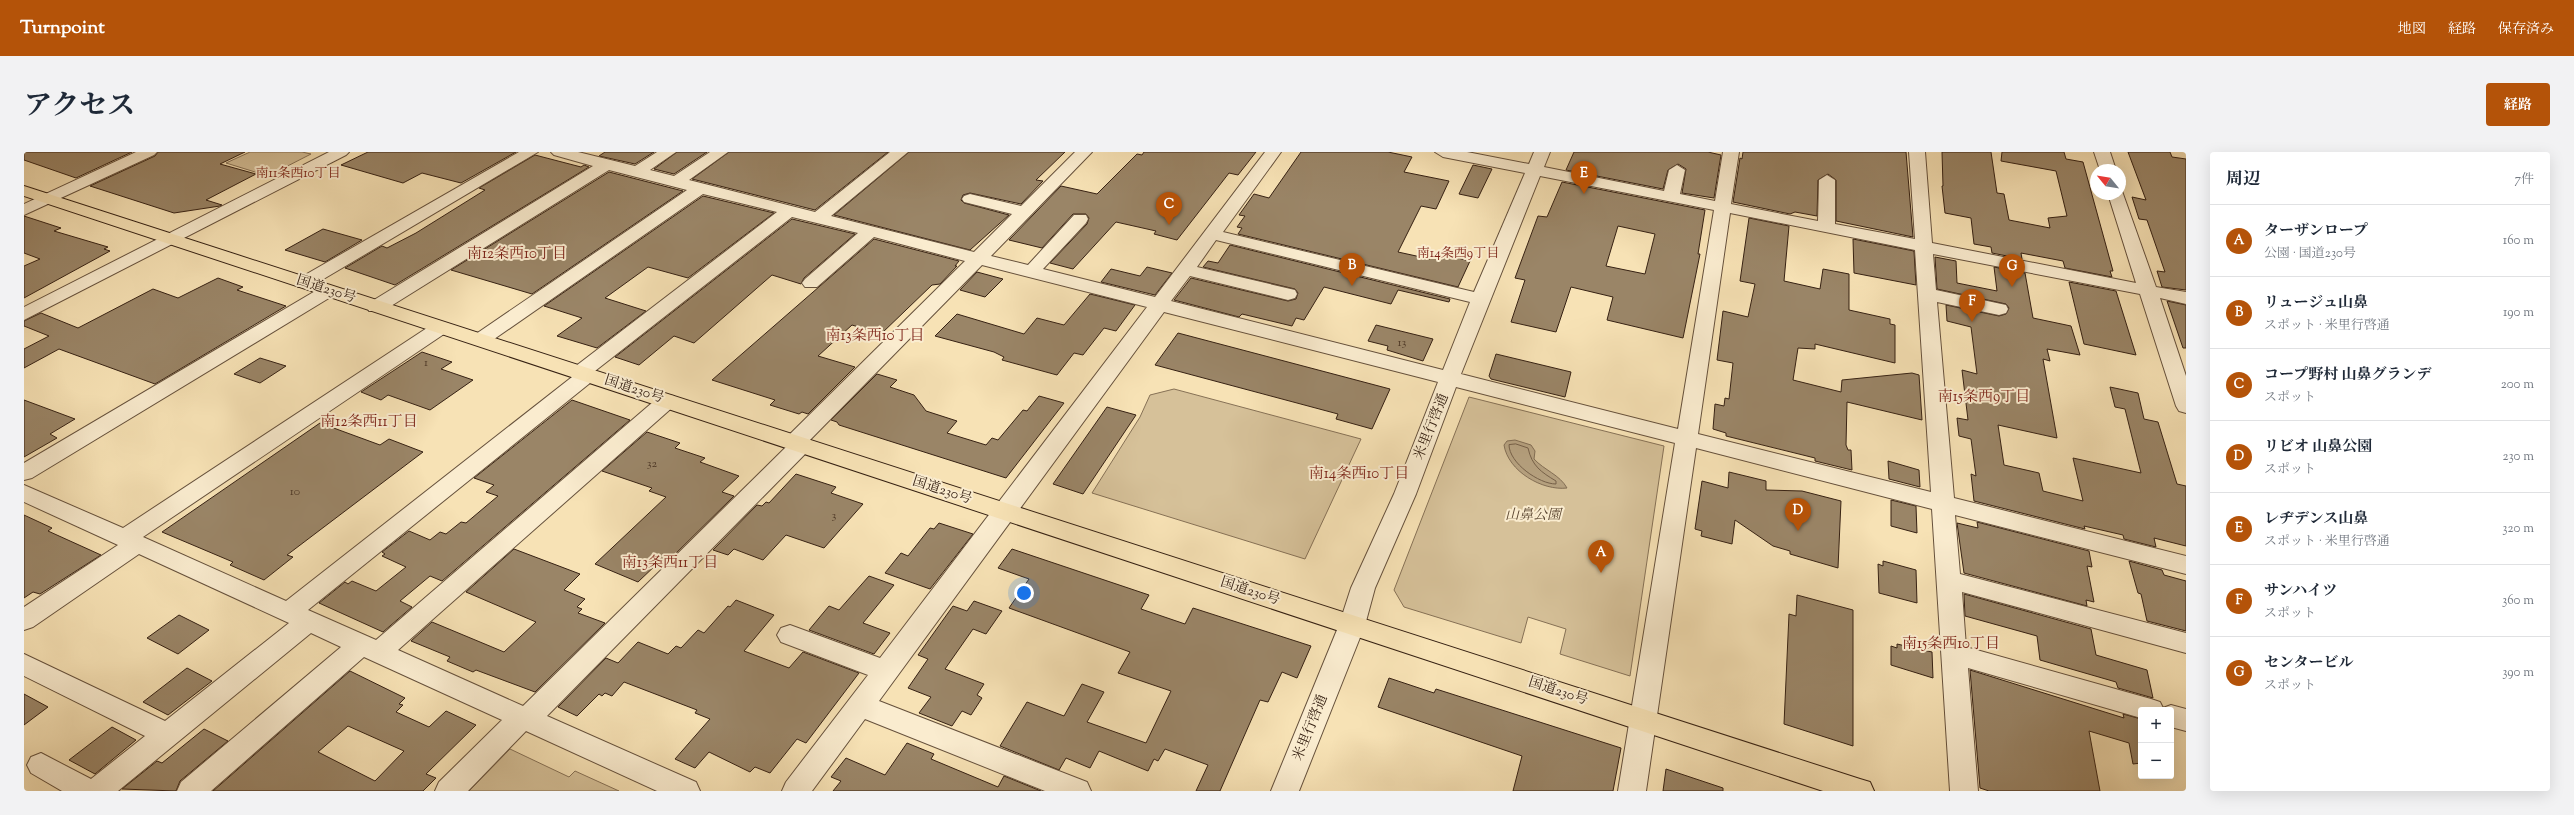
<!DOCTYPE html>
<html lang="ja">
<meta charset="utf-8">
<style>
:root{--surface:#fff;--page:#f2f2f3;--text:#1f2937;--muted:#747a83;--line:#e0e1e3;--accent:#b45309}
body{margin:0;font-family:"Sorts Mill Goudy","Noto Serif JP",serif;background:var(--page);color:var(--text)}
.controls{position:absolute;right:12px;bottom:12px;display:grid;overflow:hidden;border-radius:4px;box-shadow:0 4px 16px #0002}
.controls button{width:36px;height:36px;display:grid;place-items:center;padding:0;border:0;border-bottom:1px solid var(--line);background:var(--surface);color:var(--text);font:20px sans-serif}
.compass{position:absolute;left:2066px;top:12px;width:36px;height:36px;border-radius:50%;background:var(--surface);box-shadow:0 4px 16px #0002;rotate:300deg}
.you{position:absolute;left:1000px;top:441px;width:14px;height:14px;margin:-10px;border:3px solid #fff;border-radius:50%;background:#1a73e8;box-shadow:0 0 0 6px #1a73e833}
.badge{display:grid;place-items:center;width:26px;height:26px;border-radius:50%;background:var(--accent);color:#fff;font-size:13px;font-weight:700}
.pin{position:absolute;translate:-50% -33px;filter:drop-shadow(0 1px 2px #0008)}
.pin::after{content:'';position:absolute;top:21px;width:14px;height:12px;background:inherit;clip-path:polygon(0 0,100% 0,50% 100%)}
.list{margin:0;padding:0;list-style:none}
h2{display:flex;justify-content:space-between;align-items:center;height:52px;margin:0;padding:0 16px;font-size:17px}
h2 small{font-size:13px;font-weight:400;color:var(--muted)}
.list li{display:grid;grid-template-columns:26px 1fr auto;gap:12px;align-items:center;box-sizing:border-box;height:72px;padding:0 16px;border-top:1px solid var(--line)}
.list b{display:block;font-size:15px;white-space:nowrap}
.list p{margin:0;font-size:13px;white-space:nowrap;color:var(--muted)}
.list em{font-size:13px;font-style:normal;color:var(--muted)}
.map{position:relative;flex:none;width:2162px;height:639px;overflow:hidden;border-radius:4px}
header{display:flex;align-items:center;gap:24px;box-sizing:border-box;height:56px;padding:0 20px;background:var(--accent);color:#fff}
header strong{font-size:19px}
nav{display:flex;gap:22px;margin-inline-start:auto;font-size:14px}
.intro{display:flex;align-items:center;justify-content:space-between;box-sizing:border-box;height:96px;padding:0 24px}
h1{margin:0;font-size:28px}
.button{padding:10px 18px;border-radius:4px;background:var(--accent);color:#fff;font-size:14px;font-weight:700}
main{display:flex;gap:24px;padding:0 24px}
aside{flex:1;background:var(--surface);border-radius:4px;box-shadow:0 4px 16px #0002}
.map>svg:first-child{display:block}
.green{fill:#d6c199;stroke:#867156}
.water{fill:#b5a07e;stroke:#826d53}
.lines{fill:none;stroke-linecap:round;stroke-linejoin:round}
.shore{stroke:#766048;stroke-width:1}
.building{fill:#9a8567;stroke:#362113;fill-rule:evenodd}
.minor-casing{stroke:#66513c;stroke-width:2}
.highway-casing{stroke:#362113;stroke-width:2}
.minor{fill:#faeccf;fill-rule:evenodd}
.highway{fill:#f7e2b5;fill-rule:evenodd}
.labels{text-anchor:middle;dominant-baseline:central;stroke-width:4;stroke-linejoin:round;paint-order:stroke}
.number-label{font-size:12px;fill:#4f3a28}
.far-neighbourhood-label{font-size:13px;fill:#7a1f14;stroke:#faeccf}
.street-label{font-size:14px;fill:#362113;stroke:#faeccf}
.park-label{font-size:14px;font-style:italic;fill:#5e4934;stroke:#faeccf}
.neighbourhood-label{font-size:15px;fill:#7a1f14;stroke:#faeccf}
</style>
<header>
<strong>Turnpoint</strong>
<nav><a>地図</a><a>経路</a><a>保存済み</a></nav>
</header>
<div class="intro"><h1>アクセス</h1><a class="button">経路</a></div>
<main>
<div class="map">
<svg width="2162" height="639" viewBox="0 0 2162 639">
<rect width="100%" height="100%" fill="#f7e2b5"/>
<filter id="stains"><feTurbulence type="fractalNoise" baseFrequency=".005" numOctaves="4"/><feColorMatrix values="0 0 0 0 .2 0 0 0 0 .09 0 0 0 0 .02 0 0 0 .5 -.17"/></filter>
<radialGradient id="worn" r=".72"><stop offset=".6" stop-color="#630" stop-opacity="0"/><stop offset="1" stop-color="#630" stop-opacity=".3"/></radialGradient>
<path class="green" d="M226,0H278L287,2L244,24L202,11Z
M1150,237L1337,287L1281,407L1068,341L1116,265L1126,243Z
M1445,245L1640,294L1606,524L1536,502L1542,477L1504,465L1497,491L1380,455L1370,438Z
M486,597L545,625L551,619L595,639H445Z"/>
<path class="water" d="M1491,288L1507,293L1511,299L1510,307C1520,318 1536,323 1543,336C1518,339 1484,319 1480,293L1483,289Z"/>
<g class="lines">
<path class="shore" d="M1492,292L1504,296C1508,314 1517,320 1532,329V332C1515,332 1485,311 1485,293Z"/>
</g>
<path class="building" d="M0,0H108L52,26L0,8Z
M134,0H221L196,12L232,22L182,48L198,53L196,54L150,61L66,34L131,4Z
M344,0H492L437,31L398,21L379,31L317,13Z
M581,0H630L611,12L575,4Z
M653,0H683L650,22L630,17Z
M705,0H864L791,58L668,27Z
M885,0H1041L1012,28L1019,29L997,52L946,41L939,43L937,48L940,51L985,63L946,98L810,63Z
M1120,0H1232L1214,23L1205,21L1153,88L1130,82L1132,79L1092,70L1049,117L1026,111L1063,72L1065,66L1062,62H1049L1018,96L985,88L1037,34L1073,42L1113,2L1118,3Z
M1277,0H1364L1388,5L1380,20L1425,29L1412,57L1397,54L1374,100L1406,107L1407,105L1414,107L1417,102L1446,109L1434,135L1214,82L1218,76L1213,75L1221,64L1215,63L1230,42L1245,46Z
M1550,0H1684L1697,3L1690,46L1658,41L1662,17L1654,12L1644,18L1639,37L1542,18Z
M1719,0H1882L1889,85L1812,69V28L1804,22L1794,28L1793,64L1771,60L1766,62L1709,50L1716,6L1718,7Z
M1918,0H1967L1973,41L1980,42L1985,68L2026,76L2024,66L2043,64L2032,19L1977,9L1978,0H2040L2042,7L2059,10L2089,119H2086L2088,125L2041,116L2039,109L1997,101L1998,107L1968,101L1967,95L1950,92L1947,66L1921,61L1918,34H1919Z
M2104,0H2146L2148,5L2162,7V138L2138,135L2133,119L2141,120L2123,68L2115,67L2108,45L2122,48Z
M511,3L557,15L560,13L565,15L371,133L321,116L358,94L363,96L392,81L461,38L455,36Z
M1449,13L1468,17L1454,46L1435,42Z
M585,20L659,39L508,142L427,118Z
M1538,30L1681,58L1674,102H1676L1659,186L1583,168L1589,145L1547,135L1532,180L1487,170L1501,128L1491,126L1514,64L1523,65ZM1594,74L1631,82L1621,122L1582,114Z
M679,44L750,61L664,126L624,115L581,146L622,159L573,196L533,184L558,166L520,154Z
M0,64L37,76L30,79L84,95L80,97L86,99L0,146V114L16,107L0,101Z
M1725,66L1765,74L1760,129L1796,137L1799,117L1825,122V158L1866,167V172L1871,173V211L1791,192V197L1774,196L1769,228L1817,240L1818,228L1888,221L1895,223L1898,268L1823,250L1822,293L1824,298H1827L1828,318L1791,309V306L1702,284V281L1689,277L1691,252L1700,254L1701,246L1705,247L1709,211L1693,208L1699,159L1724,165L1731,132L1716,129Z
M768,67L831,82L780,126L777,132L748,123L670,191L650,184L615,213L591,205Z
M299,77L338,88L301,110L261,98Z
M850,87L935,109L931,114H933L916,132L908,133L857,182L828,173L794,204L831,215L784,262L778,260L775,262L746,253L751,248L688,228Z
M1829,87L1890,99L1892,133L1830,121Z
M1206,93L1426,147L1425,150L1374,138L1367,152L1300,135L1280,168L1272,166L1268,174L1218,162L1215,165L1150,148L1167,126L1264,149L1272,147L1274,141L1271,137L1179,115L1184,109L1194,111Z
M1911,105L1932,109L1933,131L1973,139L1970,115L2001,121L2009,166L2047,174L2056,203L2023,197L2026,209L2019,207L2033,286L1974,273L1980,313L2015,321L2019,339L2059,349L2049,306L2117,321L2101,257L2091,255L2086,235L2114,241L2120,267L2134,270L2153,332L2162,334V394L2130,386L2132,395L2100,387L2099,383L2060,374L2061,377L1950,349L1947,322L1952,324L1947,287L1935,284L1933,266L1944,268L1938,218L1953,222L1947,175L1923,169L1922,153L1975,164L1982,162L1985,156L1982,152L1913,137Z
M1123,115L1148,121L1131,143L1077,130L1087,117L1116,124Z
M953,120L979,127L961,145L936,138Z
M194,126L219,135L213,138L262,154L131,232L35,197L0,216V197L25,184L0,174V169L17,161L54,176L129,137L154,146Z
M2045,130L2092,139L2112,203L2060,192Z
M1066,142L1111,153L1092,179L1080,176L1059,203L1050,201L1033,223L978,208L980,205L970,200L911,184L933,162L1000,182L1013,166L1040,173Z
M2143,149L2162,153V196H2159Z
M1352,173L1409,187L1399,209L1363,198L1364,194L1344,189Z
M1154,181L1245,205L1366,237L1348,277L1312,267L1314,262L1131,213Z
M398,200L428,210L417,217L449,228L406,258L364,243L357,248L337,240Z
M1472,202L1547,220L1541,245L1467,227L1465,224Z
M236,206L262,214L236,231L210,222Z
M853,222L873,228L866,235L890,243L902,259L933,269L923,281L962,293L968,286L974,288L999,258L1003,259L1015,244L1040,251L982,326L815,273L813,270L807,268Z
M0,248L51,267L26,282L33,286L0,305Z
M548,248L606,268L418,429L406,424L376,449L388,455L359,480L295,451L321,430L324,432L328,429L352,439L382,415L358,404L361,402L358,400L385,379L406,388L416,380L422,382L437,370L442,371L474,344L462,340L470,333L450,326Z
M1083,255L1112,263L1059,342L1029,332Z
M296,271L356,293L365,287L399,300L263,403L269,405L240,428L206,413L209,410L138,380Z
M623,280L656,291L651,296L681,306L676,310L715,324L698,340L710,344L641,412L635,410L614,430L571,412L642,345L625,339L628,336L578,319Z
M1864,309L1895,318L1896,335L1865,327Z
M1705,320L1742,329V338L1778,339L1817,349L1814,416L1766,402V399L1749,394L1711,368L1708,392L1677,384L1678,379L1671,377L1678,329L1704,336Z
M772,322L812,335L807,341L839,352L800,396L762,383L739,408L710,397L704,403L689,398L733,353L738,354L742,350L745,351Z
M1867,348L1892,354L1893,381L1867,374Z
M0,363L28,376L24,379L77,403L16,442L9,440L0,446Z
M1953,370L2065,399L2068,415L2063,414L2070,450L2062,448L2063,454L1940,421L1933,371L1954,376Z
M915,371L949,382L906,437L861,421L877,401L884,404L906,376L910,377Z
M490,397L556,422L540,438L561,447L553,455L558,457L554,461L581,471L511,540L452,518L449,520L423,509L426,505L387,489L408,470L480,500L512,470L442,440Z
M988,397L1125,443L1117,457L1161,472L1169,456L1287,494L1273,526L1258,520L1244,550L1236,548L1196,639H1172L1184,613L1141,597L1134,609L1130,607L1124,619L1075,599L1066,616L1042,606L1035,618L976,594L1003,550L1040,564L1058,532L1080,540L1063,570L1122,591L1147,539L1094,521L1106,500L985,456L1005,427L974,416Z
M1859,409L1892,418L1893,451L1855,441L1854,412L1859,414Z
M2105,409L2138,418L2140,423L2162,429V479L2123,469L2117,442L2114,441Z
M845,424L870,433L839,471L866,481L850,502L785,478L805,454L815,458Z
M1940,442L2067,477L2072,503L2123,518L2129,546L2094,536L2092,530L2016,508L2013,484L1941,464Z
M1773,443L1829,458V594L1760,572L1765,462L1772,464Z
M712,448L750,463L720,499L765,516L779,500L835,521L782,591L773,587L746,621L731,615L726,620L685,600L671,616L651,607L686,567L671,561L673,558L600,530L588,544L581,541L578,544L575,542L553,564L534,555L582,506L594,511L614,490L644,502L652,494L657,496L674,478L680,481L704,454L706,455Z
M950,449L978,459L962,482L949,477L921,517L960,532L953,543L958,546L947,563L938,559L928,574L895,561L907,545L884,536L904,507L894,503L929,454L943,459Z
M155,463L185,478L154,502L123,486Z
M1873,492L1908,500L1909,526L1867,513V494L1873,496Z
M163,516L188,529L144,563L119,550Z
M1946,518L2100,566L2099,562L2117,567V611L2109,612L2105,591L2065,579L2076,639H1965L1956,636Z
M326,519L381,546L375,552L379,553L372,560L405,575L422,559L452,573L402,622L412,626L399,639H189ZM324,574L380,599L351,629L294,600Z
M1365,526L1410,541L1412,537L1597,596L1589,639H1489L1498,604L1354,555Z
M0,542L24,555L0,573Z
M88,575L112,588L71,622L45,608Z
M180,577L204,589L156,629L152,639L98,637L133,609L138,611Z
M883,591L910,602L907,607L974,635L980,624L1017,639H809L817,629L807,625L822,606L861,623Z
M1642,617L1699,636V639H1639Z"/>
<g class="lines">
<g class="minor-casing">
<path id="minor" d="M112,0H133L130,3L0,63V52Z
M305,0H325L322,3L0,168V155Z
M495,0H514L286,135H274L271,131L274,127Z
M527,0H554L611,14L633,0H652L626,18L650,24L686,0H704L665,28L791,60L866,0H884L807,64L950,100L988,62L940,50L938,47L940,44L946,42L997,54L1051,0H1068L967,104L1004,113L1050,63H1062L1064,67L1062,71L1019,117L1131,145L1241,0H1257L1199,80L1450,140L1501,21L1419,5L1411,0H1443L1505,12L1510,0H1526L1520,15L1640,39L1645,18L1653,13L1661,18L1656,42L1691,49L1699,0H1715L1707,52L1794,69L1795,28L1803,23L1811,28V72L1891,87L1885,0H1901L1908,91L2112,131L2084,42H2096L2098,39L2132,135L2162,140V152L2136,146L2162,224V261L2155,259L2152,254L2116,142L1909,102L1912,138L1982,153L1984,157L1982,161L1975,163L1913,150L1930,346L2162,404V422L1931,363L1936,422L2162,481V501L1938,440L1942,495L2127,547L2136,550L2139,556L2147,553L2162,557V579L2147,575V558H2117V566L1944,516L1954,639H1926L1908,357L1672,296L1622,639H1594L1651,291L1432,235L1392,342L1351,436L1341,473L1275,639H1247L1315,473L1327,436L1370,342L1414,230L1140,160L855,549L1063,630L1067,639H1021L841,567L788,639H758L762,630L844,523L757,490L753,483L757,476L766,473L856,506L1123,155L958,113L785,289L788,293L785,298L523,564L672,630L676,639H633L502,579L444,639H411L415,630L478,568L340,505L187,639H153L157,630L317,495L287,481L94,639H38L7,621L3,613L7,605L17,601L67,627L121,584L0,524V502L141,569L265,471L115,402L9,475L0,478V455L94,393L0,350V333L99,376L409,172H423L426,176L423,180L119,385L262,449L548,225L545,221L548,217L753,60L679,42L463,192H449L446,188L449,184L663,38L585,18L359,159H345L343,155L345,151L569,14L530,3ZM1516,24L1690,58L1654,277L1437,222ZM1706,61L1891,98L1907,340L1674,282ZM768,65L834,81L781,127L778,131L781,135H793L850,85L941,109L762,286L759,291L762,295L499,554L374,498L650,254L653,249L650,244L643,243L636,244L352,488L284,458L571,227L574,223L571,219ZM1192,88L1446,150L1419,218L1147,149L1166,124L1264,148L1271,146L1273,142L1271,138L1173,115Z
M2070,0H2086L2092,18H2076Z
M304,133L310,135L313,139L310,143L8,326L0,328V311L298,135Z"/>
</g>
<g class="highway-casing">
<path id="highway" d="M0,34L1836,627L1846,630L1850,639H1799L0,44Z"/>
</g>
<use href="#minor" class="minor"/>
<use href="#highway" class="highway"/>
</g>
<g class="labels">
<g class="number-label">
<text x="1378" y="191">13</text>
<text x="402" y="211">1</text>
<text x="628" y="312">32</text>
<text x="271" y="340">10</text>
<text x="810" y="364">3</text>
</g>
<g class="far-neighbourhood-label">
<text x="274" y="22">南11条西10丁目</text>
<text x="1434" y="102">南14条西9丁目</text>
</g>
<g class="street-label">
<text transform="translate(302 138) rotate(18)">国道230号</text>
<text transform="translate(610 238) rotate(18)">国道230号</text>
<text transform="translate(1408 275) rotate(-68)">米里行啓通</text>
<text transform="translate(918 339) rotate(18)">国道230号</text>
<text transform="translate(1226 440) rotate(18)">国道230号</text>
<text transform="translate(1534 540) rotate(18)">国道230号</text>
<text transform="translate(1287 576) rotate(-68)">米里行啓通</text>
</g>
<g class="park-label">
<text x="1509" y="364">山鼻公園</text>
</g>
<g class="neighbourhood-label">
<text x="493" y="102">南12条西10丁目</text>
<text x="851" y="184">南13条西10丁目</text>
<text x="1960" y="245">南15条西9丁目</text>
<text x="345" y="270">南12条西11丁目</text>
<text x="1335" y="322">南14条西10丁目</text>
<text x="646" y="411">南13条西11丁目</text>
<text x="1927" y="492">南15条西10丁目</text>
</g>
</g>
<rect width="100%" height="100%" filter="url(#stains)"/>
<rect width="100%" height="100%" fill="url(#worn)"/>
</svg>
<div class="controls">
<button>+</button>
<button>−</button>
</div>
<svg class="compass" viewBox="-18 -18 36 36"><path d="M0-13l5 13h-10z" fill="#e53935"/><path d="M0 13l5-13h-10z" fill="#747a83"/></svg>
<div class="you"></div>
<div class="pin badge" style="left:1577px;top:421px">A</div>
<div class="pin badge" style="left:1328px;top:134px">B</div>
<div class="pin badge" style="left:1145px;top:73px">C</div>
<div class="pin badge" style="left:1774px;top:379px">D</div>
<div class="pin badge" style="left:1560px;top:42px">E</div>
<div class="pin badge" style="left:1948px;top:170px">F</div>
<div class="pin badge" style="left:1988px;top:135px">G</div>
</div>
<aside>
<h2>周辺<small>7件</small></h2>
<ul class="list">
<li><span class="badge">A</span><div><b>ターザンロープ</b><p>公園 · 国道230号</p></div><em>160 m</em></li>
<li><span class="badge">B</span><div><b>リュージュ山鼻</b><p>スポット · 米里行啓通</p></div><em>190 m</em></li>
<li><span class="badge">C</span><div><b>コープ野村 山鼻グランデ</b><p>スポット</p></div><em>200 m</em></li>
<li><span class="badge">D</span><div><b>リビオ 山鼻公園</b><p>スポット</p></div><em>230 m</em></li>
<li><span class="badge">E</span><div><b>レヂデンス山鼻</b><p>スポット · 米里行啓通</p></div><em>320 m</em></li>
<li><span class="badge">F</span><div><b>サンハイツ</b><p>スポット</p></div><em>360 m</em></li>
<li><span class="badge">G</span><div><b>センタービル</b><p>スポット</p></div><em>390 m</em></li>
</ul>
</aside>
</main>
